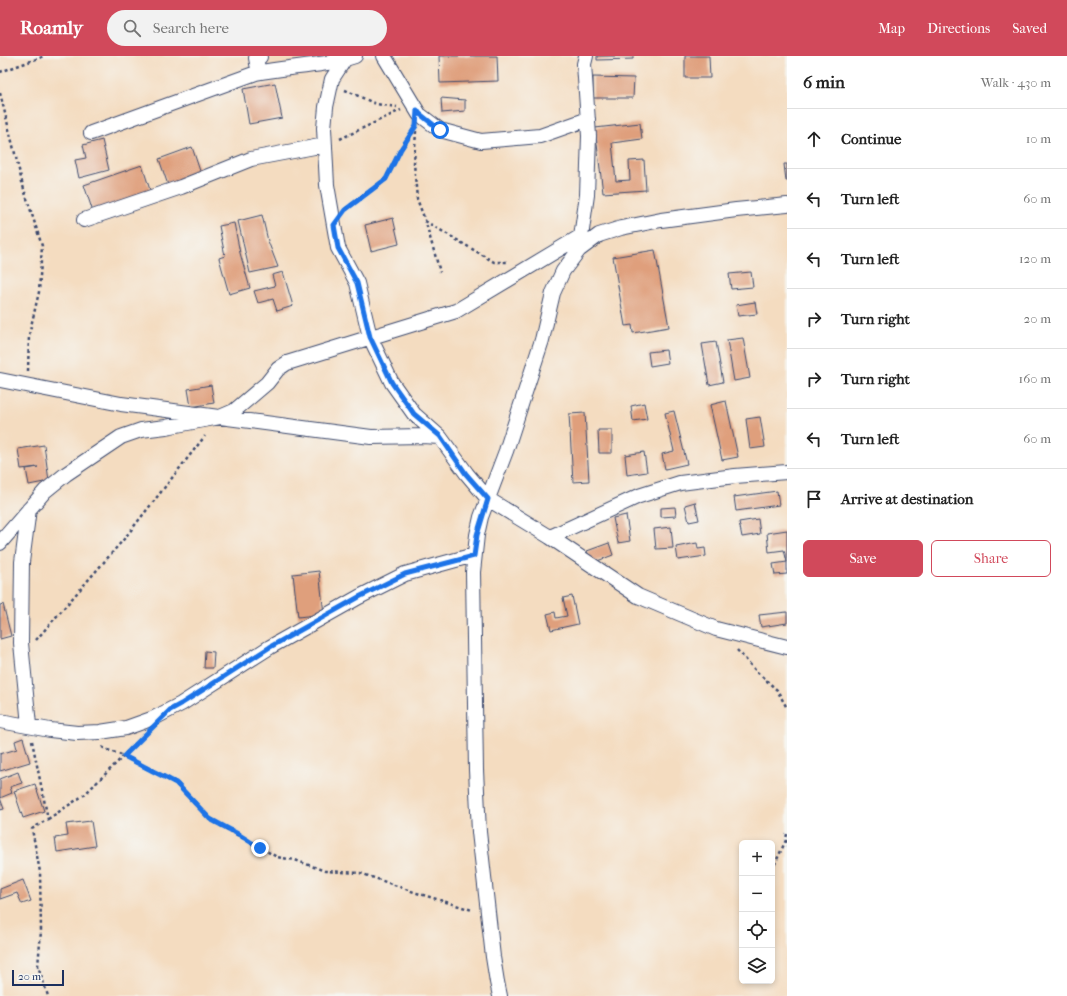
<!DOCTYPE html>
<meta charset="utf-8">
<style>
:root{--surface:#fff;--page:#f2f2f2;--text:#222;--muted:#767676;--line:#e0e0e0;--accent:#d1495b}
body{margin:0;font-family:"IM FELL French Canon",serif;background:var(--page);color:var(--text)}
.controls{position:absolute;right:12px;bottom:12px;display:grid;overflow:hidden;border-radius:6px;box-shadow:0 2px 6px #0003}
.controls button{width:36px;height:36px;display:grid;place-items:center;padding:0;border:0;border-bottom:1px solid var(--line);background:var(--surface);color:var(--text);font:20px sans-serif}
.scale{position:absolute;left:12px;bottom:10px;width:52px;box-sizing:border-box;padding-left:4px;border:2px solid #1b2f5e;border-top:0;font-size:11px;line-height:14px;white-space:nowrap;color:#1b2f5e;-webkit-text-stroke:3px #f6f6f2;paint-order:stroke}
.stop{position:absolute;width:12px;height:12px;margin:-9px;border:3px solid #1a73e8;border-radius:50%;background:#fff}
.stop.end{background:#1a73e8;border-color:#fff;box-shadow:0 1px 4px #0008}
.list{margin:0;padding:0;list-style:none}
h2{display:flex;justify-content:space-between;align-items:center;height:52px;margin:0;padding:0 16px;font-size:17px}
h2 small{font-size:13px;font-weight:400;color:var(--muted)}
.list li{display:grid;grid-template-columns:26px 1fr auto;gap:12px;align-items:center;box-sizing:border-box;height:60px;padding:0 16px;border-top:1px solid var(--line)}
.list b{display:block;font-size:15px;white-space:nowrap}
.list em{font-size:13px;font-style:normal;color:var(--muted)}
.actions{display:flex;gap:8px;padding:12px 16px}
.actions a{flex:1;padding:9px 0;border:1px solid var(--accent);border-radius:6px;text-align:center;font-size:14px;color:var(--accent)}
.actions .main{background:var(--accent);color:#fff}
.icon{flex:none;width:22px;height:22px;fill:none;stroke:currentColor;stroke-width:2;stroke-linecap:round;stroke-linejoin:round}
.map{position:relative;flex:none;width:787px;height:940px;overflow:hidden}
header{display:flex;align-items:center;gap:24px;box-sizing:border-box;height:56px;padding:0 20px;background:var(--accent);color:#fff}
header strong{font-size:19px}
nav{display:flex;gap:22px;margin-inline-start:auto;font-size:14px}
.search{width:280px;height:36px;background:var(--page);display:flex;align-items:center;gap:10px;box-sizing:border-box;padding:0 14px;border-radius:22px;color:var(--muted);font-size:15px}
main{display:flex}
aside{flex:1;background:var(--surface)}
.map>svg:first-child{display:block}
.building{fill:#df9f7b}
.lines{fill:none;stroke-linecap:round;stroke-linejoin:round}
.street-casing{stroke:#3c496d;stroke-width:16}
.path{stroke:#3c496d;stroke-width:2.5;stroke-dasharray:3 3;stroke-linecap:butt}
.street{stroke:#fff;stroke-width:14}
.route{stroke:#1a73e8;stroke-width:5}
</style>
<header>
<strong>Roamly</strong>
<div class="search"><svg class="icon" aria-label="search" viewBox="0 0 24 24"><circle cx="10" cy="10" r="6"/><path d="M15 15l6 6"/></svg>Search here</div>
<nav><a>Map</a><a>Directions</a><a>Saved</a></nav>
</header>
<main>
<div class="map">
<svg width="787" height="940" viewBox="0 0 787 940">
<rect width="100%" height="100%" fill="#f6f6f2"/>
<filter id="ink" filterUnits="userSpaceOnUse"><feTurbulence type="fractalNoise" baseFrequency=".025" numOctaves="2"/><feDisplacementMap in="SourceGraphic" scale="8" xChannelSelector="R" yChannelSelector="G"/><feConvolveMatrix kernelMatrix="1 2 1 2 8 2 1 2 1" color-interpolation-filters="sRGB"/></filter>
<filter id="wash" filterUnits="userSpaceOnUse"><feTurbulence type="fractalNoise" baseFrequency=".012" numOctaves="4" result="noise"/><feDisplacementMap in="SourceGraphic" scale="16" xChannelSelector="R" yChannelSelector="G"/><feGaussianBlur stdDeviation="0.9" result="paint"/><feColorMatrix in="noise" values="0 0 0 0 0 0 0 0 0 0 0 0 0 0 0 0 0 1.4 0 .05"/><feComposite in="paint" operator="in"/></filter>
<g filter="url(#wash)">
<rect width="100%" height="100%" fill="#f4dcc0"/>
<g id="blocks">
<path class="building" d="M439,0H497L498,25L440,27Z
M597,0H633V3L597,4Z
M685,0H709L710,22H685Z
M593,21L634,22L633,42H593Z
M275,27L282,62L249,68L243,33Z
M441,42L465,44V55L442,57Z
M640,67L642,83L612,87L616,125L630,124L629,105L644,104L646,134L603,137L595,72Z
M102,84L109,114L79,122L75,104L86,102L83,89Z
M192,91L201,118L168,129L159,103Z
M784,108H787V125H786Z
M142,109L151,137L93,156L84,129Z
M262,159L268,185L278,211L250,217L238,165Z
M393,162L399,188L371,195L365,169Z
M234,167L240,197L250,232L229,238L219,202L225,200L219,170Z
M655,194L669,271L633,277L632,269L625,270L613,201Z
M283,216L293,250L277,255L273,243L258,247L254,235L275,230L272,219Z
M751,216L753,231L731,233L729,218Z
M755,246L757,258L738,260L736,249Z
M743,282L750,322L734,325L727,284Z
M716,286L723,326L709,329L702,288Z
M666,294L668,307L650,310L648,296Z
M211,329L214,347L191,351L188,333Z
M726,345L738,401L722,404L710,349Z
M644,347L647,363L633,365L631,350Z
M674,355L687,408L665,413L662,398L674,395L665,357Z
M585,357L589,425L573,426L569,358Z
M760,361L765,391L750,393L746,363Z
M598,374H612V397H599Z
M44,389L49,425L29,429L26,413L38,411L21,413L18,393Z
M644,396L647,416L627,419L625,399Z
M777,435L779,449L736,455L734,441Z
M695,446L699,464L689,466L685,449Z
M675,451L676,460L661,461V452Z
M626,459L630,485L618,487L613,462Z
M758,463L760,478L742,481L739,466Z
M671,471L673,492L656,493L654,473Z
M787,474V518L775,519L773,508L787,506L784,494L769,496L767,477Z
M609,487L613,499L592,507L587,495Z
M697,487L698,493L705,492L706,500L678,504L676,491Z
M319,515L324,558L298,561L293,518Z
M572,540L578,568L551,574L547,558L555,556L556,562L567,560L563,542Z
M3,548L11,580L0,583V549Z
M787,556V567L761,571L759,559Z
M205,595L214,596L213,612H204Z
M23,682L30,706L0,715V698L17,693L15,685Z
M18,716L22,727L10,731L12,737L0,742V723Z
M35,728L44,755L23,762L14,735Z
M0,742L4,753L0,754Z
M91,765L95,790L57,796L55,782L68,780L66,768Z
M23,824L31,845L22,848L17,837L0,843V833Z"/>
</g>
</g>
<g filter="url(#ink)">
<use href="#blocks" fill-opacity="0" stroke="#3c496d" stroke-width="1"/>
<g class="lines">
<g class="street-casing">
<path id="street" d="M384,0L419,58L440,74L481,85L540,80L588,63
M345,3L332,23L326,51L324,72L327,129L338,192L357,227L370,281L392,327L414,358L440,381
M256,17C290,10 322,11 355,0
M91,77L256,17L258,13L256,2L260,1
M84,164L181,131L251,103L325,89
M580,188L587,139L589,80L584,8L586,0
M0,324L121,348L371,381L422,380L440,381L467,418L488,443L550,481L638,540L716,573L787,591
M550,481L639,440L680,427L735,420L787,416
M0,487L45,435L66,418L121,381L141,374L166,371L220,361L234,355L267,327L278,313L287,307L456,255L581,180
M0,665L50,674L77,677L100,676L126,672L154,662L181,648L270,591L359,541L405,518L474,499
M29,669L21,587L22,506L29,453
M500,940L497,926L493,901L479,776L476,714L473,516L477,479L481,461L506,395L542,284L553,237L563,215L579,194L599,179L621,172L661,164L736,154L787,149"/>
</g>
<path class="path" d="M0,16L45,0
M345,34L376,48L397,51
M0,37L23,130L42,190L39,236L29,279L28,315
M416,75L414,107L417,143L425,164L440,216
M340,83L401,54
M346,153L386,123L401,93L414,74
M425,165L494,206H507
M36,584L124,483L205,380
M737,594L757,616L777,634L787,652
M32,685L48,763L32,773L40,816L41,875L38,910L48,940
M102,691L108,694L124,700L176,727L210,763L277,801L295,804L325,815L360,817L417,837L472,854
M48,763L84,739L139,685
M787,778L786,783L787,790
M772,814L787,782"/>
<use href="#street" class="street"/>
</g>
</g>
<g class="lines" filter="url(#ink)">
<path class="route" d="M260,792L238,778L210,763L176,727L124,700L170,654L181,648L270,591L359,541L405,518L474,500L477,479L488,443L466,418L440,380L414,358L392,327L370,281L357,227L338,192L334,169L345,154L386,123L401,93L416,70L417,54L420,58L440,74"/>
</g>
</svg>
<div class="controls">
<button>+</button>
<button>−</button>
<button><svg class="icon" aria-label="locate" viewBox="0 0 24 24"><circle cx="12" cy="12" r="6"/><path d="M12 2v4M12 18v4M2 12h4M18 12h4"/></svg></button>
<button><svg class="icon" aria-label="layers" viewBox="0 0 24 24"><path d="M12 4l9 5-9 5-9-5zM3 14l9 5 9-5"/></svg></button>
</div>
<div class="scale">20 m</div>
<div class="stop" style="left:440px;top:74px"></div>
<div class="stop end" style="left:260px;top:792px"></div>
</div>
<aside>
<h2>6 min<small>Walk · 430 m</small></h2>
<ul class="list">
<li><svg class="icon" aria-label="ahead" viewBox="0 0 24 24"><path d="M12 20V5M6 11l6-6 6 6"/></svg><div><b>Continue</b></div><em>10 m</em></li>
<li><svg class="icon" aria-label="left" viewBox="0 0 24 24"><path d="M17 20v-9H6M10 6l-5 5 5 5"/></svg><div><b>Turn left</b></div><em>60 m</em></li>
<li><svg class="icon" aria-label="left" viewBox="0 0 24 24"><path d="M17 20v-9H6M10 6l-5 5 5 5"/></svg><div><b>Turn left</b></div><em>120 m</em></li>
<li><svg class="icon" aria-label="right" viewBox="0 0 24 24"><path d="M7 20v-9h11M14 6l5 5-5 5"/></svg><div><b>Turn right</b></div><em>20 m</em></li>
<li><svg class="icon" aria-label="right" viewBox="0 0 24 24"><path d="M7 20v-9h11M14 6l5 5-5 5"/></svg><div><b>Turn right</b></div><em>160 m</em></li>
<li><svg class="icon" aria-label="left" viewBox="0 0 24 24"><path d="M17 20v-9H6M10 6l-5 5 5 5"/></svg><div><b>Turn left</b></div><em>60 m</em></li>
<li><svg class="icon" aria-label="arrive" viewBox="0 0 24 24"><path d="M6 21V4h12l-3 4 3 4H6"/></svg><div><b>Arrive at destination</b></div></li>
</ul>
<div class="actions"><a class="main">Save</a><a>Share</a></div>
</aside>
</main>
